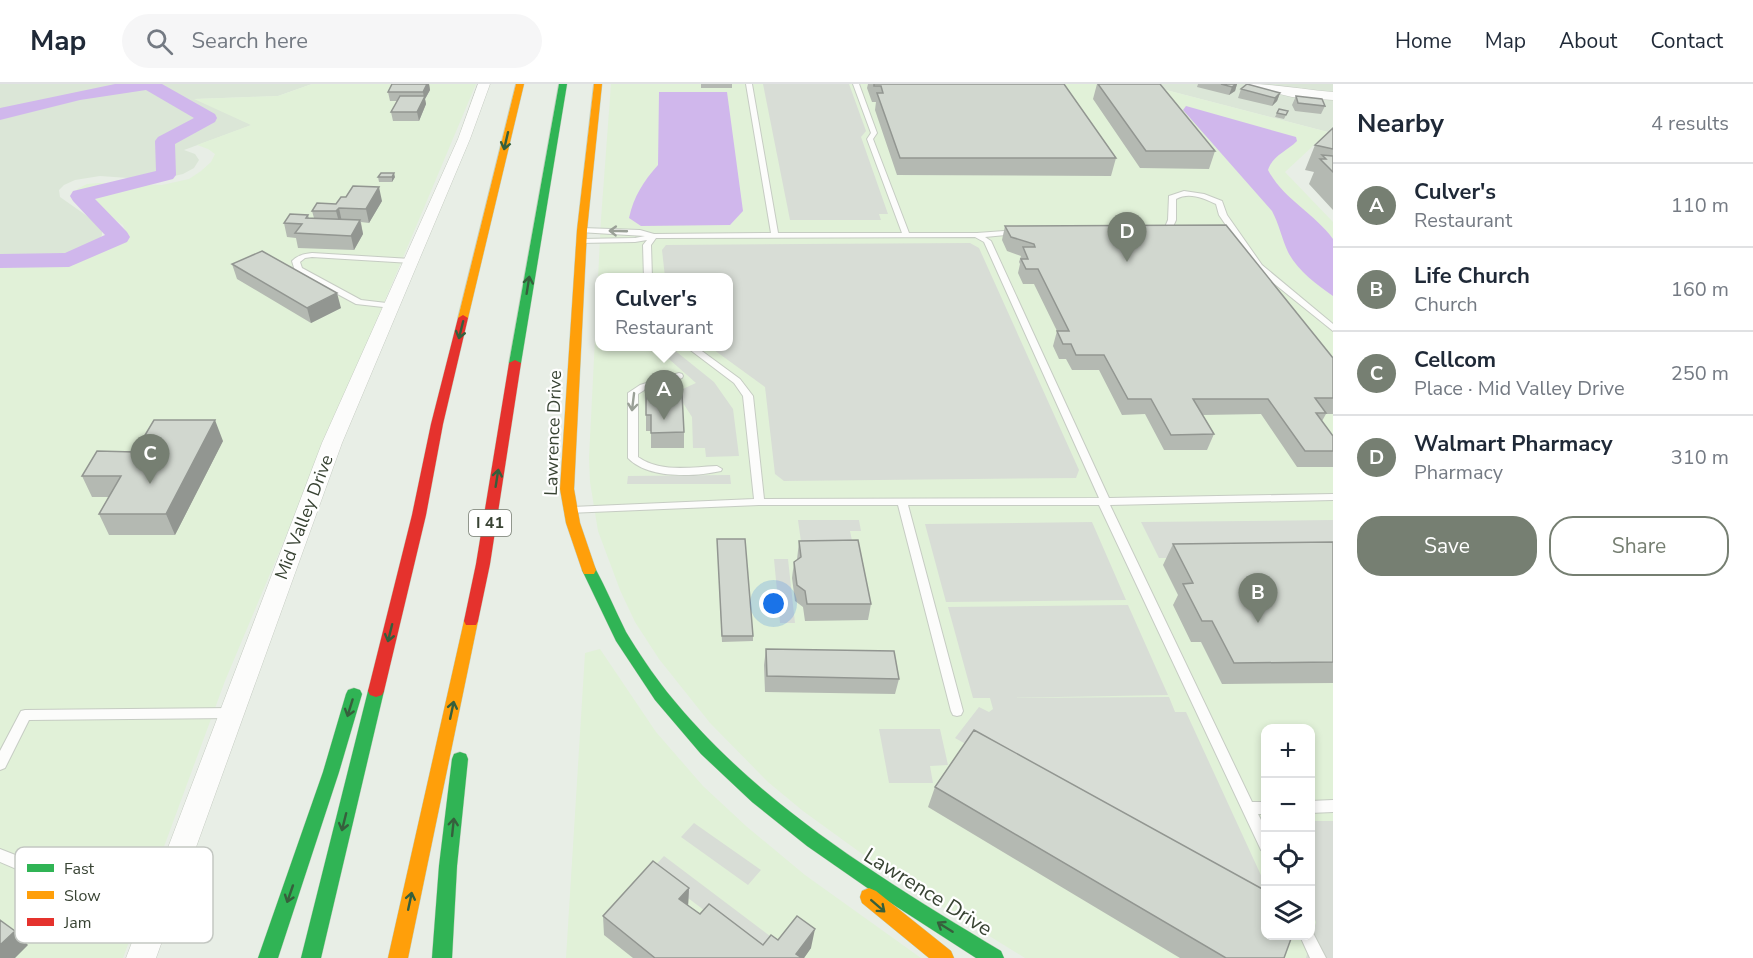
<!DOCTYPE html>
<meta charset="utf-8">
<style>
:root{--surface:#fff;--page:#f6f6f7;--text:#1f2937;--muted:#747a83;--line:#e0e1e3;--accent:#767f72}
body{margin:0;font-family:"Nunito Sans",sans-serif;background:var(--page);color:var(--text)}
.controls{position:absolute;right:18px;bottom:18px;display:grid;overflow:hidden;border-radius:12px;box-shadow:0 3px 9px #0003}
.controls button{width:54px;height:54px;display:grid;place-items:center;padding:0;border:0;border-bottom:2px solid var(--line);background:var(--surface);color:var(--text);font:30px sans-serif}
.you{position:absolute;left:774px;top:520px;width:21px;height:21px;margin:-15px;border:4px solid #fff;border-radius:50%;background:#1a73e8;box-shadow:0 0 0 9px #1a73e833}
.badge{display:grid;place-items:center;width:39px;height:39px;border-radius:50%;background:var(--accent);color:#fff;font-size:20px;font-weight:700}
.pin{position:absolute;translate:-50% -50px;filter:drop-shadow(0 2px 3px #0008)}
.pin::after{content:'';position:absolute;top:32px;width:21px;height:18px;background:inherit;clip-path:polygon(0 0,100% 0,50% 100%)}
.popup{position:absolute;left:595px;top:189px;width:138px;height:78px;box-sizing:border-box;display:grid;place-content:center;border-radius:12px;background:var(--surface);filter:drop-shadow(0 2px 4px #0005);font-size:20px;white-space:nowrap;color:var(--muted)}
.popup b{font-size:22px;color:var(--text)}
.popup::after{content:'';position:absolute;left:50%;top:100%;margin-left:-12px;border:12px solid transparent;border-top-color:var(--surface)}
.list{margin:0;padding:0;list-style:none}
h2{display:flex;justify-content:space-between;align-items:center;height:78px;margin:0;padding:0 24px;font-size:26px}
h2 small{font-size:20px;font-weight:400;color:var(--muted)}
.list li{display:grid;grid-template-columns:39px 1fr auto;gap:18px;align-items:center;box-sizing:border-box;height:84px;padding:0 24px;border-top:2px solid var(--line)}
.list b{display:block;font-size:22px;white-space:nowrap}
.list p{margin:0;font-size:20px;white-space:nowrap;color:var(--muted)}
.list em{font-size:20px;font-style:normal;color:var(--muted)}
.actions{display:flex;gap:12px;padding:18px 24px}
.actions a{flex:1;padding:14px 0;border:2px solid var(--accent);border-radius:24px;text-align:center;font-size:21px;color:var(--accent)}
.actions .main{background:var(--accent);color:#fff}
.icon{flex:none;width:33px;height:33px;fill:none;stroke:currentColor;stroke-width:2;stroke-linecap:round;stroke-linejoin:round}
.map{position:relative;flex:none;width:1333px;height:874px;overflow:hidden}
header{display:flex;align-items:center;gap:36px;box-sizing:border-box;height:84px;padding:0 30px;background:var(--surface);border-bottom:2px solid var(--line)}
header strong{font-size:28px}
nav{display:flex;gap:33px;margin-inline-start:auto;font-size:21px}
.search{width:420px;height:54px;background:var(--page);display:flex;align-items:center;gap:15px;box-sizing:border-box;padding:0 21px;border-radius:33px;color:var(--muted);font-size:22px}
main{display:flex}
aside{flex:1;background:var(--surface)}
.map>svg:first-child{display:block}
.residential{fill:#dbe6d7}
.commercial{fill:#e1f1d8;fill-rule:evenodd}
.parking{fill:#d8ddd6}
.water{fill:#d0b7ec}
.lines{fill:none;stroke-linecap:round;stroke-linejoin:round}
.river{fill:#d0b7ec;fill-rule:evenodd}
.lane-casing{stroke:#c6ccc3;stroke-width:2}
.street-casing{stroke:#c6ccc3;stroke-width:1}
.fast-casing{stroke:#c3d0c0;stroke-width:1}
.slow-casing{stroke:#c3d0c0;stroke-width:1}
.jam-casing{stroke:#c3d0c0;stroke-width:1}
.lane{fill:#fcfcfb;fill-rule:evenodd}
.street{fill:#fcfcfb;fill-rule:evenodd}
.fast{fill:#30b455;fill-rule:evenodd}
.slow{fill:#ff9f0a;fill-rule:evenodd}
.jam{fill:#e5322d;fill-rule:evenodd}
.wall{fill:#b4b9b2}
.shaded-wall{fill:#929691}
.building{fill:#d1d7cf;stroke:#929691;stroke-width:1.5}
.oneway{stroke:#365f3c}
.oneway2{stroke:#9aa097}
.labels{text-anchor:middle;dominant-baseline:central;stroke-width:4.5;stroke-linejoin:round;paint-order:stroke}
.shield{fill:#fff;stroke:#747b70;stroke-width:1.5}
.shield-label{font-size:16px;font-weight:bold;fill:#384333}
.street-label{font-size:18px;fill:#384333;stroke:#fff}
.near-street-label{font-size:21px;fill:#384333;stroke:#fff}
.key{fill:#fff;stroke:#c3c7c2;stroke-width:1.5}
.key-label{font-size:16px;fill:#384333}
</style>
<header>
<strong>Map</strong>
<div class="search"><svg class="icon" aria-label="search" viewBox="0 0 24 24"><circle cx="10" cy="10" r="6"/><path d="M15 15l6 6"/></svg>Search here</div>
<nav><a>Home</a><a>Map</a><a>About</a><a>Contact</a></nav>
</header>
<main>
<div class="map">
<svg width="1333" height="874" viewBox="0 0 1333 874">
<rect width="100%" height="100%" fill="#e8eee6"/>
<path class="residential" d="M0,0H312L278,12L196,15L252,41L184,66L195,70L199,76L194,84L183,90L156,96L100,92L75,96L64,101L59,106L60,113L90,134L102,146V151L97,159L59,172L0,174Z
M1143,0H1333V50L1328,48Z"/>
<path class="commercial" d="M312,0H476L225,597L123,874H0V181H40L75,178L106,164L119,156L125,147L123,141L75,109L77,105L87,100L99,99L162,101L189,95L201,87L211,78L215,70L208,65L197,61L251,41L194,15L278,12Z
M611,0H1143L1328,48L1285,88L1333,138V874H1025L894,793L803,727L768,698L710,639L659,575L635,538L620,506L598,447L590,398L589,374L601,135ZM600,194H728V262H600ZM1266,644H1310V852H1266Z
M600,565L656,648L703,702L746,742L805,791L921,874H566L585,569Z"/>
<path class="parking" d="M763,0H849L866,47L861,53L888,130H879L881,136H790Z
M970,159L979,164L1079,386L1076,394L784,397L775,390L765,303L710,263L728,262V194L665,193L662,166L666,161Z
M673,265L714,298L733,325L739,372L706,373L705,364H693L692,333L676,308L696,299L661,268Z
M730,391L731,400H627L628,392Z
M798,436H859L861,447H850L855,471L803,472Z
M1333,436V473L1159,474L1141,438Z
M1092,438L1126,516L946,518L925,440Z
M774,475H788L795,539H780Z
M1128,521L1168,611L1009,614L1169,613L1175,628H1186L1265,800V808L1258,823L955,654L979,623L989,628L993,625L990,614H973L948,523Z
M879,645H940L948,681L930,682L933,699H889Z
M1311,737H1333V874H1306L1316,838L1311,827Z
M694,739L761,786L748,801L681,753Z
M664,772L770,852L758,867L651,786Z"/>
<path class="water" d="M659,8H727L743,127L730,141L641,142L629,134C634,112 643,98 658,81Z
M1186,22L1296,53L1297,57C1286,68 1273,71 1268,86C1283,115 1314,129 1333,155V212C1317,201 1297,186 1288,168C1282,155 1279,140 1272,127L1183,26Z"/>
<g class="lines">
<path class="river" d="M115,0H162L215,30L217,34L215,38L175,60L176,91L173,95L95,115L127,148L130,153L127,158L69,183L0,184V170L65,169L105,151L73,117L70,112L73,107L156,87L155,57L158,53L194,34L146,6L80,16L0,36V24Z"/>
<g class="lane-casing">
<path id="lane" d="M746,0H752L778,149H902L867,55L871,49L853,0H859L877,49L873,55L909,149H977L1019,146L1020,148L1016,150L985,153L991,157L1109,414L1333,410V416L1110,421L1252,718H1266V730H1258L1266,746V768L1261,766L1099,421H908L963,627L961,631L957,632L953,631L951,627L898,421H759L568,429L567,427L572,423L754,415L743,312L734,299L685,262H695L740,295L753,312L764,415L1099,414L984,158L975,153L656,154L651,161L652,194H644L643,161L647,156L635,158L579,159V155H582L635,154L645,152L579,148L578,146L582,144L640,146L654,150L771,149Z
M1184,107L1204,110L1222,117L1227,131L1262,181L1333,240V247L1256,185L1219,131L1216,120C1203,114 1189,108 1176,115V136L1171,147L1155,148V144L1165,143L1168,136L1169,112Z
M312,169L411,175L415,177L411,179L312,173L305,174L300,178L302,184L361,216L395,220L396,222L392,224L356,220L295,187L292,177C298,171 304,170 312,169Z
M679,289L682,290L683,292L682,294L646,305L638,310V373C661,389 690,383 717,382L722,385L721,387C694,393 648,395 628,374V309L640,301Z
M232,624L236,625L238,629L236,633L232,634L29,636L5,684L0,686V667L21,627L25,626Z
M1333,716V728L1310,729V717Z
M0,765L41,781L170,784L175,786L177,791L175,796L170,798L111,796C97,825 89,848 54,854L38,846C29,826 38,813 47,795H40L0,778ZM61,795L97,796C88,815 78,836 55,840L47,834L51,817Z
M1310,846L1312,847L1326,874H1310L1300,852H1310Z"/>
</g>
<g class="street-casing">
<path id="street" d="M478,0H490L470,55L342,359L156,874H126L322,359L458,55Z
M1249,0C1277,0 1305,6 1333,8V16L1292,13L1251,3Z"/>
</g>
<g class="fast-casing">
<path id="fast" d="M559,0H567L521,279L515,282L509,279Z
M589,481L594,482C606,504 615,526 626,548C638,568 653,590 667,608C757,720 880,794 1001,867L1004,874H976L866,803L807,762L752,718L701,670L655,616L616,557L582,486L584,482Z
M376,601L382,603L384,607L321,874H301L368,607L370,603Z
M354,604L360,606L362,610L339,688L278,874H258L323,688L346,610L348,606Z
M460,668L466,670L468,675L457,782L452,874H432L439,782L452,675L454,670Z"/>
</g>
<g class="slow-casing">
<path id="slow" d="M516,0H524L468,234L463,237L458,234Z
M594,0H602L587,146L574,405L580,439L596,486L594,490H584L582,486L566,439L560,405L577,146Z
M471,531L476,533L478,537L408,874H388L464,537L466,533Z
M869,804L876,807L951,867L954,874H929L862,819L860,813L862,807Z"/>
</g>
<g class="jam-casing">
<path id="jam" d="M463,231L468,234L443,340L426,431L384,607L382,611L376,613L370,611L368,607L412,431L431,340L458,234Z
M515,276L521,279L490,480L478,537L476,541H466L464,537L476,480L509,279Z"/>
</g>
<use href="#lane" class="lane"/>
<use href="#street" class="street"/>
<use href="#fast" class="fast"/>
<use href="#slow" class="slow"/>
<use href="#jam" class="jam"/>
</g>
<path class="wall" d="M392,0H429L430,6L425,15L426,20L419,37H393L391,28L397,17H390L388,8Z
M701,0H732V4H701Z
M868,0H1064L1116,74L1111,92L897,91L875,26L876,18H872L867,4Z
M1097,0H1160L1215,67L1209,85L1140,84L1093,15Z
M1198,0H1237L1235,7L1229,11L1197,3Z
M1241,5L1280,9L1277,17L1272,22L1238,14Z
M1296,12L1325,22L1321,30L1295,27L1292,21Z
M1288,27L1284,35L1275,33L1277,29Z
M1333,44V126L1309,100L1314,88L1305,86L1315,61Z
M378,93H395L392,98H379Z
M382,117L369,139L361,138L363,150L354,166L298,164L296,154L287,153L284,139L308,131L309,134H314L312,127Z
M1005,142L1333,274V330H1326L1322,337L1333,352V383H1297L1261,330L1202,331L1214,350L1207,366H1164L1145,330L1122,331L1099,286H1072L1066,275H1059L1053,262L1057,247L1034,200H1023L1018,189L1020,180L1019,178L1021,172L1007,167L1002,156Z
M232,180L341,224L311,239L237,195Z
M646,310L684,348V364H651V347H646Z
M223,357L175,451H109L99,430L109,413H92L82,392L135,368Z
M717,455L753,552V557L722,558Z
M799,457L871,520L868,536L805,537L803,523L795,517L792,494L794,478L797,476Z
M1333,458V599L1222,600L1201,558H1191L1173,521L1178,511L1163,481L1173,460Z
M766,565L899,595L895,610L765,608L764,581Z
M935,703L1284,874H1180L928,723Z
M689,804L688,821L700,830L763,861L778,856L811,864L804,874H633L604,851L603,832Z"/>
<path class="shaded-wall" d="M427,0H429L430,6L425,15L426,20L419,37L417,28L424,14L423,8Z
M1236,0H1237L1235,7L1229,11L1232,3Z
M1280,9L1277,17L1272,22L1275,14Z
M394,89L395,93L392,98V93Z
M379,103L382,117L369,139L366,125Z
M339,124L342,138L340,142L336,127Z
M360,136L363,150L354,166L351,152Z
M337,209L341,224L311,239L307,224Z
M215,336L223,357L175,451L166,430Z
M689,804L688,823L679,815Z
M815,845L811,864L804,874H796V870Z
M15,847L28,861L15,874H0V861Z"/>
<path class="building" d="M392,0H427L423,8H388Z
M874,0H1064L1116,74H900L877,9H883L881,2H874Z
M1098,0H1160L1215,67H1146Z
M1221,0H1236L1232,3Z
M1247,0L1280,9L1275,14L1241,5Z
M400,12H425L417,28H391Z
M1296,12L1322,15L1325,22L1298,19Z
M1279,25L1288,27L1286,31L1277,29Z
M1333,44V65L1315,61Z
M1322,71L1333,72V88L1320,75H1326Z
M381,89H394L392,93H378Z
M353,102L379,103L366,125L339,124L336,127H312L317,119L336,120L341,113H346Z
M290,130L308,131L306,134L360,136L351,152L295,149L302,140L284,139Z
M1226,141L1333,274V314H1315L1326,329H1316L1333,352V367H1305L1268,315H1193L1214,350L1171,351L1151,315H1128L1104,271H1076L1071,260H1063L1057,247H1069L1038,185H1026L1021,175H1028L1023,163H1035L1034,160L1011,153L1005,142Z
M262,167L337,209L307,224L232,180Z
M646,310H682L684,348L651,349V331H646Z
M154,336H215L166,430H99L121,392H82L97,367L135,368Z
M717,455H745L753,552H722Z
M858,456L871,520H807L805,507L797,501L794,478L801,473L799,457Z
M1333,458V578L1234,579L1212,537H1202L1183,500L1193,499L1173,460Z
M766,565L894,567L899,595L767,592Z
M974,646L1266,807V852H1292L1284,874H1226L935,703Z
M653,777L689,804L679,815L700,830L709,820L763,861L771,851L778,856L797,832L815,845L796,870L802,874H655L603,832Z
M0,836L15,847L0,861Z"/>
<defs><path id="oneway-shaft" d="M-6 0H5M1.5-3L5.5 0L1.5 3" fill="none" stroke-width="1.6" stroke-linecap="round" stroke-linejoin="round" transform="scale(1.5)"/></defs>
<g class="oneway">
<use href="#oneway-shaft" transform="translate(506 57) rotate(103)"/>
<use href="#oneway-shaft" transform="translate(528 201) rotate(-81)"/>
<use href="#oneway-shaft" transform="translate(461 246) rotate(104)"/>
<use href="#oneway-shaft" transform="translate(497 394) rotate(-81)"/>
<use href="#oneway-shaft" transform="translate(390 549) rotate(104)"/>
<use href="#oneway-shaft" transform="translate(350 624) rotate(107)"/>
<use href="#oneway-shaft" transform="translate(452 626) rotate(-78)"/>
<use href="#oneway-shaft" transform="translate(344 738) rotate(104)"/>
<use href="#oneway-shaft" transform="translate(453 743) rotate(-84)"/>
<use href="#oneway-shaft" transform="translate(290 810) rotate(109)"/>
<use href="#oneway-shaft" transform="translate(410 817) rotate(-78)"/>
<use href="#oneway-shaft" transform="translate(878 822) rotate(41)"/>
<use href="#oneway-shaft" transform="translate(945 843) rotate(-148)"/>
</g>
<g class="oneway2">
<use href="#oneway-shaft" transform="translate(618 147) rotate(-178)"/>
<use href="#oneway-shaft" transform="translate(633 318) rotate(97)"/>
</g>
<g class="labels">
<rect class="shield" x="469" y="426" width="42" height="26" rx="4.5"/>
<g class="shield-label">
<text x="490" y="439">I 41</text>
</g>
<g class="street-label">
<text transform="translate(553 349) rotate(-88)">Lawrence Drive</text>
<text transform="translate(304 433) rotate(-69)">Mid Valley Drive</text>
</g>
<g class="near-street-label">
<text transform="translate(928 808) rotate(32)">Lawrence Drive</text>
</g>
</g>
<rect x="15" y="763" width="198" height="96" rx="9" class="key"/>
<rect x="27" y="780" width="27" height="8" fill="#30b455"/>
<rect x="27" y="807" width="27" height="8" fill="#ff9f0a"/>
<rect x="27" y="834" width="27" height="8" fill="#e5322d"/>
<g class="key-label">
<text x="64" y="790">Fast</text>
<text x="64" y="817">Slow</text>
<text x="64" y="844">Jam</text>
</g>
</svg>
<div class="controls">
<button>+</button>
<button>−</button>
<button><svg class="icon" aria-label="locate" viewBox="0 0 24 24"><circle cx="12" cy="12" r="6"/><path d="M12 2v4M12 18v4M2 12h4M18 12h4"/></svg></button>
<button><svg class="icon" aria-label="layers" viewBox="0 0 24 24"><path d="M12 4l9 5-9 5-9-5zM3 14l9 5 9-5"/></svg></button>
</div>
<div class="you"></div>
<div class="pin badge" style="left:664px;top:336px">A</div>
<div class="popup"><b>Culver's</b>Restaurant</div>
<div class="pin badge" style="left:1258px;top:539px">B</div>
<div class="pin badge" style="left:150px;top:400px">C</div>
<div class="pin badge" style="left:1127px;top:178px">D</div>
</div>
<aside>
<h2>Nearby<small>4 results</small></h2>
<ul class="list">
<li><span class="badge">A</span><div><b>Culver's</b><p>Restaurant</p></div><em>110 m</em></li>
<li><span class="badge">B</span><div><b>Life Church</b><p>Church</p></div><em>160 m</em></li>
<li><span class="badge">C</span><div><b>Cellcom</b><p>Place · Mid Valley Drive</p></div><em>250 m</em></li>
<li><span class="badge">D</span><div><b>Walmart Pharmacy</b><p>Pharmacy</p></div><em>310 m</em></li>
</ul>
<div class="actions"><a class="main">Save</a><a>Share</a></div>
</aside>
</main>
